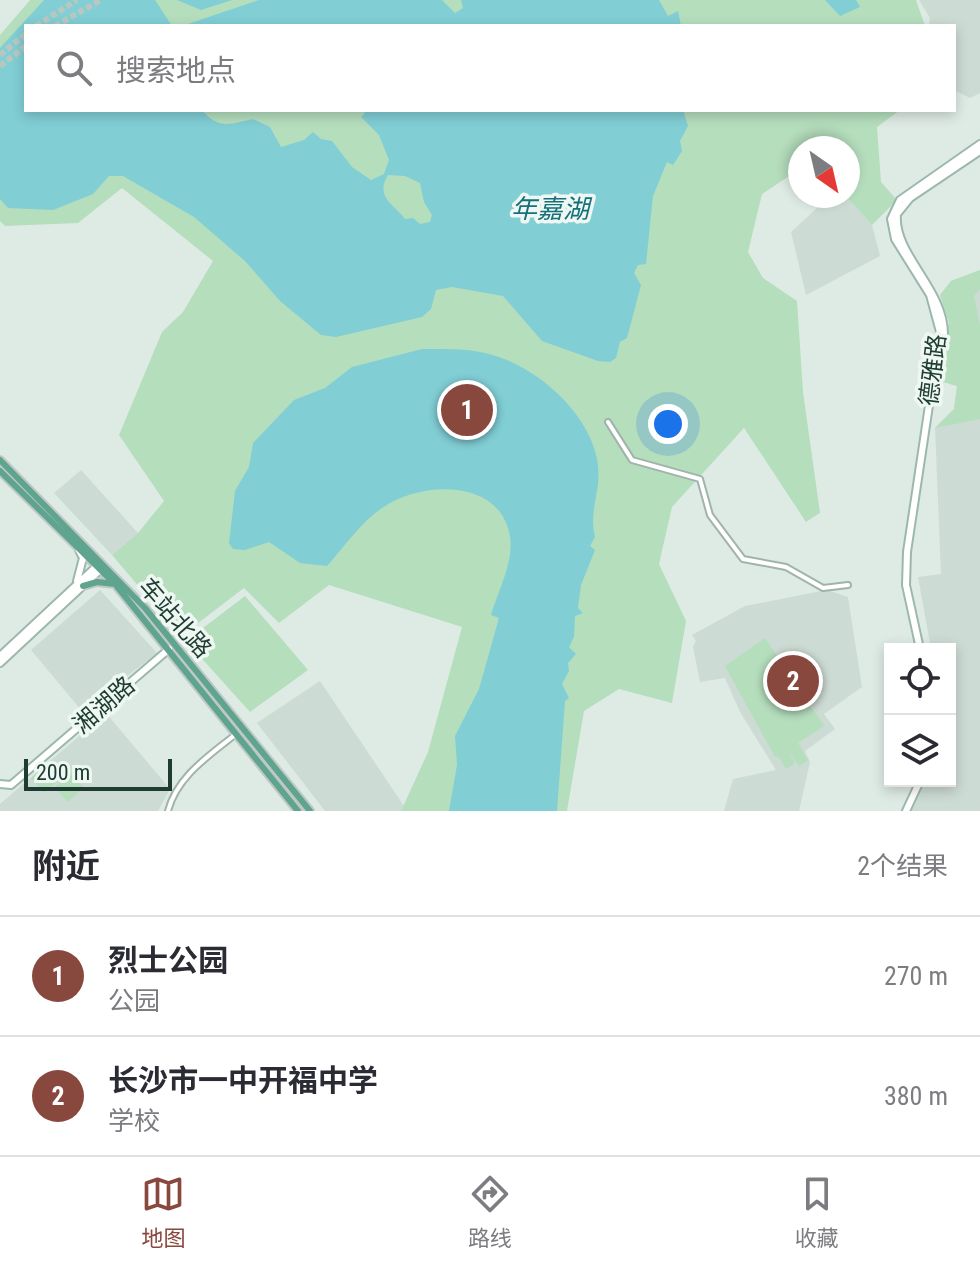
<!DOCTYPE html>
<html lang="zh">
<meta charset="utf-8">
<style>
:root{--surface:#fff;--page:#f7f7f7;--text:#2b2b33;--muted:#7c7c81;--line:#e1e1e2;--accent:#89483e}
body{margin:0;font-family:"Roboto Condensed","Noto Sans SC",sans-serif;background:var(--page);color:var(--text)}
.controls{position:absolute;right:24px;bottom:24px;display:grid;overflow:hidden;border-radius:0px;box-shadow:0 4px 12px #0003}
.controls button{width:72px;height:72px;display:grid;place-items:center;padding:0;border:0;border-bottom:2px solid var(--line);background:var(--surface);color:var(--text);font:40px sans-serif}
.compass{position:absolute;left:788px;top:136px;width:72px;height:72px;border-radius:50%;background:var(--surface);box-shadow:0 4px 12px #0003;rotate:146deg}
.scale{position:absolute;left:24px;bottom:20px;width:148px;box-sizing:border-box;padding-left:8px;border:4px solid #1e3c32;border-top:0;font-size:22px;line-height:28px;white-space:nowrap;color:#1e3c32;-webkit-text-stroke:6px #eff7f2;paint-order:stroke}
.you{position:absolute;left:668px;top:424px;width:28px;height:28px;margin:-20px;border:6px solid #fff;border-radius:50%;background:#1a73e8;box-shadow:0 0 0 12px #1a73e833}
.badge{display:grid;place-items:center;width:52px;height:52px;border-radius:50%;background:var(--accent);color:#fff;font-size:26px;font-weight:700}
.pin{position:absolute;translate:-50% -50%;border:4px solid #fff;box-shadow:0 2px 8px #0006}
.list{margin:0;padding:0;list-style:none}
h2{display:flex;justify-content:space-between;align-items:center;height:104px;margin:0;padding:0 32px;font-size:34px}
h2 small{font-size:26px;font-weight:400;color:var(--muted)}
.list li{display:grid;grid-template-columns:52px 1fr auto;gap:24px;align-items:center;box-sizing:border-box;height:120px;padding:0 32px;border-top:2px solid var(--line)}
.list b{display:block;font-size:30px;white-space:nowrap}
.list p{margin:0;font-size:26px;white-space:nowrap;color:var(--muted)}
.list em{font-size:26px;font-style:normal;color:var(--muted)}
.icon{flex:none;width:44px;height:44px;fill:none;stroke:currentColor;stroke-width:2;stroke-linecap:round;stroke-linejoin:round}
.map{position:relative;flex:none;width:980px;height:811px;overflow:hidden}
.search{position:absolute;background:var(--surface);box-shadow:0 4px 12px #0003;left:24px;right:24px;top:24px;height:88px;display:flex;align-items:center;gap:20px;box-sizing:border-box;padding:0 28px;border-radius:0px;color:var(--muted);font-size:30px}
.sheet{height:344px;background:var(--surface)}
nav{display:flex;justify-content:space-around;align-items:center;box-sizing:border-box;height:112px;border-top:2px solid var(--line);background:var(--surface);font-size:22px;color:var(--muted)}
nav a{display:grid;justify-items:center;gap:4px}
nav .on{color:var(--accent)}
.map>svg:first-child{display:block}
.built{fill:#ccdbd3}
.green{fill:#b5debd}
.water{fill:#81ced5;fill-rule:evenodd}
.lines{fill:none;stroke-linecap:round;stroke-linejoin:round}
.secondary-tunnel{stroke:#b8c8c0;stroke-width:6;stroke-dasharray:6 3;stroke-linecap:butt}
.street-casing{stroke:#a1b3ab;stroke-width:8}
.secondary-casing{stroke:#9cb8ac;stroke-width:10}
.primary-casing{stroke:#c0c8c6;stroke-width:10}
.street{stroke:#fff;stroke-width:4}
.secondary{stroke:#fff;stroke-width:6}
.primary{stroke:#5fa48e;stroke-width:6}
.labels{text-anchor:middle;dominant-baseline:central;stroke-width:7;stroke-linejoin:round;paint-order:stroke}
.street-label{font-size:24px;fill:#1e3c32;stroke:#eff7f2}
.water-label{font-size:26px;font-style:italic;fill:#15717b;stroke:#eff7f2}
</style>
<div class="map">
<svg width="980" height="811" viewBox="0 0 980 811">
<rect width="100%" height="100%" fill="#deebe4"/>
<path class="built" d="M919,0H980V93L970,98L954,90V26H929L930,18Z
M830,196H846L872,225L880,256L806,295L791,232Z
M980,270V811H909L923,781H950V649H931L918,577L941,574L935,428L954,409L957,386L940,381L949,323L940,295L951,281Z
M81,470L138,533L112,555L54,493Z
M100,590L157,653L82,711L31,650Z
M827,590L848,597L862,687L824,714L835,729L805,751L810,762L799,811H724L733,779L776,770L740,712L725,678L700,682L693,647L696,641L692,635L745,606Z
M320,681L404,806L401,811H325L257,723Z
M106,713L170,789L158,811H0V804Z"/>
<path class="green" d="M30,0H916L925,26H26V110H900L877,127L881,182L897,200L872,225L846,196L848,148H800V169L762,194L748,252L763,278L797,301L803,392L820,513L806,522L744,428L672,507L659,564L686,621L672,703L619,689L584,711L567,811H401L428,752L462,627L329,585L279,623L244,588L181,636L112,555L138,533L164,501L119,435L162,332L183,312L213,261L122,188L78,223L5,226L0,221V35Z
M980,270V289L974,296L980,325V419L935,428L954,409L957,386L940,381L949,323L940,295L951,281Z
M245,596L308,670L250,712L186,641Z
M765,638L824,726L798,743L808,760L799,766L787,749L795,763L786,769L778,756L775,757L725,666Z
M48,763L61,778L44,793L31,778Z
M71,772L84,788L67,802L55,787Z"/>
<path class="water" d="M44,0H155L172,26H26V110H202C219,130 230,124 253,119L270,127L281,147L304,140L313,132L321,139L332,141L352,167L371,180L384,174L389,160L379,135L361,117L365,113L362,110H683L688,126L680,141L682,151L673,165L667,162L653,196L646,264L638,265L634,273L641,285L627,338L620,342L616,358L610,362L598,361L542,341L503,296L452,287L436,290L431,309L422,317L336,337L321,335L280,301L245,261L194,217L123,176H109L93,194L53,210L8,208L0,199V48ZM388,175L405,176L420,183L424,202L432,215L430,222L420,224L413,218L405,219C396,205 374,198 388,175Z
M177,0H232L201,10Z
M259,0H442L455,13L463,8L461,0H659L668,16L678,11L681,26H182Z
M825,0H856L860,7L840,16Z
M422,349C446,349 473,348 496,356C540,370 588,413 597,459C603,491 588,507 595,537L590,546L595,550L581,585L578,608L583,613L575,616L574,637L569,647L576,654L568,663L569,671L562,684L569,698L565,701L557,811H449L457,765L455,736L479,689L499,618L491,615C498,591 514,562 510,537C501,477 420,481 382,508C360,523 345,546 327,566L300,563L269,542L245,550L233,549L229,543L235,491L249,467L253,443L294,400L325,388L352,367Z"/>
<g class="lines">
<path class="secondary-tunnel" d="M36,26L77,0
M55,26L101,0
M0,55L26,34
M0,66L26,46"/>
<g class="street-casing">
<path id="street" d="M608,422L632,460L700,479L710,515L743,559L786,567L823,588L848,585
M168,811C177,776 209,756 236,734"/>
</g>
<g class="secondary-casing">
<path id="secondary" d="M944,334C944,288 893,254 897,214L910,198L980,151
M77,581L83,558L79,550
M920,649L906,585L907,552L940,332L930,295L895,239L891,219L900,200L980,144
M0,656L98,565
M0,663L103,567
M0,784L11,785L169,649
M906,811L920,781"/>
</g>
<g class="primary-casing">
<path id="primary" d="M0,460L145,608L310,811
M0,471L115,584L298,811
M83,586L97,582L115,584"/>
</g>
<use href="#street" class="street"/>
<use href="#secondary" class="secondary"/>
<use href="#primary" class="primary"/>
</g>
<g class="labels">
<g class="street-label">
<text transform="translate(933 370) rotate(-83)">德雅路</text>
<text transform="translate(175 618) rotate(49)">车站北路</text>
<text transform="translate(104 705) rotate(-41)">湘湖路</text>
</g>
<g class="water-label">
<text x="550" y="209">年嘉湖</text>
</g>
</g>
</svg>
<div class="controls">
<button><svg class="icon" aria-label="locate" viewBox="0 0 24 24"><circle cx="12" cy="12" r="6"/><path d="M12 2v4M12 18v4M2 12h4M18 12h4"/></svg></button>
<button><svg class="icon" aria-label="layers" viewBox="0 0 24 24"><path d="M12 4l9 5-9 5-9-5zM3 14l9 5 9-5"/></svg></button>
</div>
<svg class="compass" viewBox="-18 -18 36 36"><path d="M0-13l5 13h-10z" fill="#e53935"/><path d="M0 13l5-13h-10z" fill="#7c7c81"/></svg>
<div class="scale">200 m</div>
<div class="you"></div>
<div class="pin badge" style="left:467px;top:410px">1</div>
<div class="pin badge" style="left:793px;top:681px">2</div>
<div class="search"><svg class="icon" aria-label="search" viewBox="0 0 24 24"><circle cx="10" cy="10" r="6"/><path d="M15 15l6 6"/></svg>搜索地点</div>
</div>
<section class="sheet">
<h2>附近<small>2个结果</small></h2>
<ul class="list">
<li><span class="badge">1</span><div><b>烈士公园</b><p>公园</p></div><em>270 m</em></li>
<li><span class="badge">2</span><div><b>长沙市一中开福中学</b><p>学校</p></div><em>380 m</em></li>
</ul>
</section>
<nav>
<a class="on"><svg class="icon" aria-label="map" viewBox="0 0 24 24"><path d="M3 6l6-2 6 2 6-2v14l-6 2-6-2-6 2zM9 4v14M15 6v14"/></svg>地图</a>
<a><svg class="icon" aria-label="directions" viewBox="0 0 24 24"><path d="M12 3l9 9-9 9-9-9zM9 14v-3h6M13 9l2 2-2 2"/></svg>路线</a>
<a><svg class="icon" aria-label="saved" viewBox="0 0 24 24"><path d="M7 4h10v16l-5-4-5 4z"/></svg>收藏</a>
</nav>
